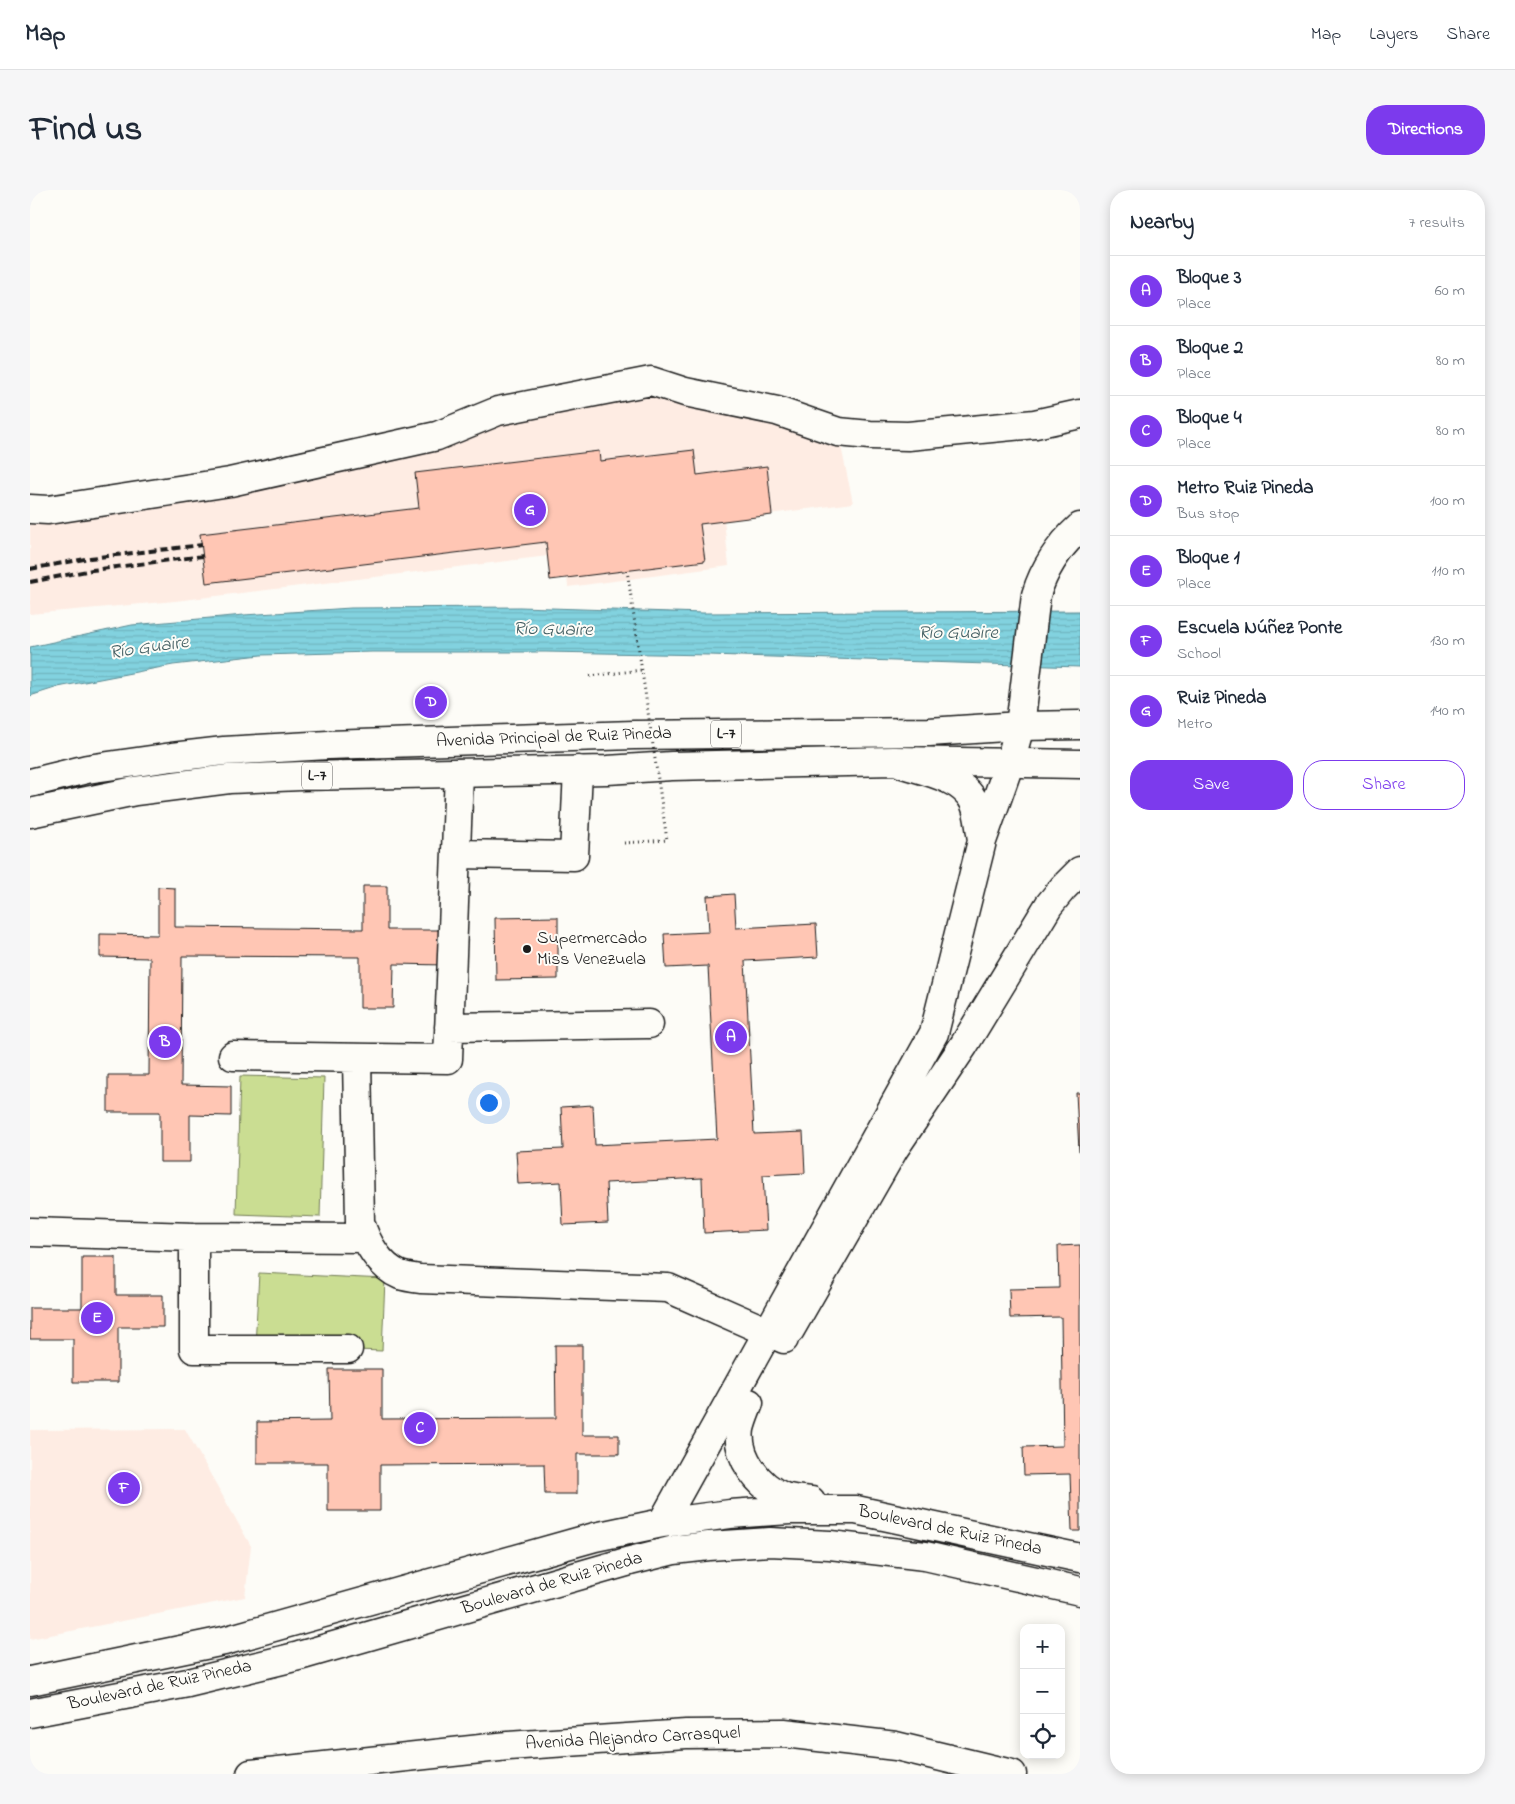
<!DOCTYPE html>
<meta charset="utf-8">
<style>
:root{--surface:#fff;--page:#f6f6f7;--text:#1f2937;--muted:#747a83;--line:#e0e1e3;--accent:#7c3aed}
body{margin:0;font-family:"Indie Flower",sans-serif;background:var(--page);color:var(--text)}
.controls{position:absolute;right:15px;bottom:15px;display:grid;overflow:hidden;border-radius:10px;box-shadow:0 2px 12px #0003}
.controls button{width:45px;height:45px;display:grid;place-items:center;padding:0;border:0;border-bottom:1px solid var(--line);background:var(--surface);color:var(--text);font:25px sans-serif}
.you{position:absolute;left:458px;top:912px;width:18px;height:18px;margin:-12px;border:4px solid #fff;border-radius:50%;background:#1a73e8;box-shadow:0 0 0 8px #1a73e833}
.badge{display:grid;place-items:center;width:32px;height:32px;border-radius:50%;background:var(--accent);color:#fff;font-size:16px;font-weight:700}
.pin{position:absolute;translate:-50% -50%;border:2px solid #fff;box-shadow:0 1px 5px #0006}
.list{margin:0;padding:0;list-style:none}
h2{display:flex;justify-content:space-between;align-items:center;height:65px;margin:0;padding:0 20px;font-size:21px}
h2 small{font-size:16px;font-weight:400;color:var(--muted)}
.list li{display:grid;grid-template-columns:32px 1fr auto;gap:15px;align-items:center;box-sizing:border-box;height:70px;padding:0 20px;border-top:1px solid var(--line)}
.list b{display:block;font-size:19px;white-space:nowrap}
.list p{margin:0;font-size:16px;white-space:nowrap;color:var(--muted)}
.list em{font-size:16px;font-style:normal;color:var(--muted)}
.actions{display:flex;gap:10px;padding:15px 20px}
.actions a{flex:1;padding:11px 0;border:1px solid var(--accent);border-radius:20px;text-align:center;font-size:18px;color:var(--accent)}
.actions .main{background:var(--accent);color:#fff}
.icon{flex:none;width:28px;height:28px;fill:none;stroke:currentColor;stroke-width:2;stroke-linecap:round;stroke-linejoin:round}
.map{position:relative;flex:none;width:1050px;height:1584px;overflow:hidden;border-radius:20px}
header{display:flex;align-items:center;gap:30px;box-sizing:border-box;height:70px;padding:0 25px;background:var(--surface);border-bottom:1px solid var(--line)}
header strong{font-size:24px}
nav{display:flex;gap:28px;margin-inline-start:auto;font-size:18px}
.intro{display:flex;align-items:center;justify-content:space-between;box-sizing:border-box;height:120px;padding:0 30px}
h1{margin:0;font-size:35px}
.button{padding:12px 22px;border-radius:20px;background:var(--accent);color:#fff;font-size:18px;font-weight:700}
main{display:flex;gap:30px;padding:0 30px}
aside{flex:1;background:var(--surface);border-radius:20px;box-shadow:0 2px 12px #0003}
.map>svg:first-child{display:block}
.built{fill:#feece3}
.pitch{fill:#cadd92;stroke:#737c57}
.water{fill:url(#water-rules);stroke:#598991}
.building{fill:#ffc6b4;stroke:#1c1c1c}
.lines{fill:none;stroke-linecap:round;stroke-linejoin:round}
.minor-casing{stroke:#1c1c1c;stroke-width:31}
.major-casing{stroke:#1c1c1c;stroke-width:31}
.path{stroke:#1c1c1c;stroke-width:3;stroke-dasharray:1 4;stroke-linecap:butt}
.minor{stroke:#fdfcf7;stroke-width:28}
.major{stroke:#fdfcf7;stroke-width:28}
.rail{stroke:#1c1c1c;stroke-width:4;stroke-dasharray:8 4;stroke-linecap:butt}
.path-bridge{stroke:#1c1c1c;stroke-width:3;stroke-dasharray:1 4;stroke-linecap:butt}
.poi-dot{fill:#1c1c1c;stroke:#fdfcf7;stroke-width:2}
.labels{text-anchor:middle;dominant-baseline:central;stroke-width:4;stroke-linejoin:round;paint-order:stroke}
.shield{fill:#fdfcf7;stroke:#605f5e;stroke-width:1}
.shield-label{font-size:16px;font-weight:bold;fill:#1c1c1c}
.street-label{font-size:18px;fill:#1c1c1c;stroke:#fdfcf7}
.poi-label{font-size:18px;fill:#1c1c1c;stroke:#fdfcf7;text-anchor:start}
.water-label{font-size:19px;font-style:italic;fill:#405c60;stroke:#fdfcf7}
</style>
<header>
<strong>Map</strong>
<nav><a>Map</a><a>Layers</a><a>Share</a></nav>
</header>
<div class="intro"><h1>Find us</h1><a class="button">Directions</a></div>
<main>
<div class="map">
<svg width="1050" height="1584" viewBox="0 0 1050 1584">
<defs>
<pattern id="water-rules" width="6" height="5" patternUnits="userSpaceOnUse" patternTransform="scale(1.25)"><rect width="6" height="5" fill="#82d2df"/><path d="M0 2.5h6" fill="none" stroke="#70b4bf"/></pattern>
</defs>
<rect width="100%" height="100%" fill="#fdfcf7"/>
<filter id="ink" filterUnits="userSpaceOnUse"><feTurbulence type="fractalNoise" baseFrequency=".02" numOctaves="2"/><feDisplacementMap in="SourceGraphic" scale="10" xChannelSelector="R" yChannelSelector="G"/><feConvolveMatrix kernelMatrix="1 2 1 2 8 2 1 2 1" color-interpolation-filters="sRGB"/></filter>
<g filter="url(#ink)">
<path class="built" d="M655,202L808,242L823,313L694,330L699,376L538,397L535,364L145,411L0,424V319L18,320L519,210Z
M155,1239L221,1356L215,1407L0,1449V1240Z"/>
<path class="pitch" d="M210,886L294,888L290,1027L206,1024Z
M229,1083L355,1089L352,1161L225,1156Z"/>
<path class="water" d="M490,417L673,423L1050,421V477L680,465L516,462H342L231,465L143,475L28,497L0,506V457L102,435L214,425L321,418Z"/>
<path class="building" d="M664,260L667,285L737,276L742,325L670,334L675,371L520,390L516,352L176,393L170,344L389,318L385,283L569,261L570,271Z
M333,696H357V740H415V775L364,774L363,818H330V767L152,766L151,895L201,896V926L160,925V972H130V922H78V885H119L120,768L70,767V744L128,745V697L145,698V737L333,739Z
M704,704L706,738L786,734L788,767L715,771L724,944L773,942L775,983L733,985L736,1040L674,1043L672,988L576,993L578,1033L533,1035L531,992L488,994L486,961L533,959L531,917L563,915L565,955L687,949L678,776L636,778L634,744L679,742L677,706Z
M528,727V789L466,790L465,728Z
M1046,903H1050V961H1049Z
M1050,1055V1341H1042L1040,1284L994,1285L993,1257L1033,1256L1031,1127L980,1128L979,1099L1029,1098L1028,1056Z
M52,1067H86V1105H133V1137H88V1192H43V1149H0V1118H52Z
M525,1155H552V1245H589V1264H547V1304H515L514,1274L350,1275V1321H298V1273H227V1232L300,1231L299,1179H352V1229L526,1228Z"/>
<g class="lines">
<g class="minor-casing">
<path id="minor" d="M0,319L18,320L200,292L407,246L468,221L621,191L655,202L747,221L808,242L840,245L878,246L1005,234L1050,224
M873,574C895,581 933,588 944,612C949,623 950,638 952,650
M426,664L544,666L548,580
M419,837L619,834
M203,866L418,869L429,583
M327,868L330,1032C336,1052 349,1076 370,1085C376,1087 383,1088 390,1089L638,1098L754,1149
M0,1042L164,1047L335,1048
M164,1047V1159H318
M760,1140L864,959L934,855L1019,715L1033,698L1050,681
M719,1213C716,1221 712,1230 710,1239C706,1267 729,1297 754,1307C762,1309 772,1310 781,1311
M632,1333L904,843L952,651L980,572L990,536L1006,405C1014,379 1029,356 1050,337
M0,1491L194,1451L565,1347L632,1333L700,1324L760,1320H826L1050,1368
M0,1523L158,1493L269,1466L600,1371L644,1360L679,1356L740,1352L800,1355L895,1366L1050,1401
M221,1584L478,1556L656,1544L754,1543L866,1556L982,1584"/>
</g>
<g class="major-casing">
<path id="major" d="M0,593L57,579L142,567L194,561L298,555L604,545L899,542L990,536L1050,535
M0,623L105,601L199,589L271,586L577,580L642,576L864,571L1050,574"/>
</g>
<path class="path" d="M560,486L612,480
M594,653L637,650"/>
<use href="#minor" class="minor"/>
<use href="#major" class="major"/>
<path class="rail" d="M0,379L60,368L172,355
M0,392L62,380L173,366"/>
<path class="path-bridge" d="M597,380L637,650"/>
</g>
</g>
<circle class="poi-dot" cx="497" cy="759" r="5"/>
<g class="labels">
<g class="shield">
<rect x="681" y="530.5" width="30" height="27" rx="4"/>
<rect x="272" y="572.5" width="30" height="27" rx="4"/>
</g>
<g class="shield-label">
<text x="696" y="544">L-7</text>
<text x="287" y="586">L-7</text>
</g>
<g class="street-label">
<text transform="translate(524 548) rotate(-2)">Avenida Principal de Ruiz Pineda</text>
<text transform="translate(920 1341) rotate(12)">Boulevard de Ruiz Pineda</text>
<text transform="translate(522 1394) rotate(-16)">Boulevard de Ruiz Pineda</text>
<text transform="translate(130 1496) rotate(-12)">Boulevard de Ruiz Pineda</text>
<text transform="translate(603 1549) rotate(-3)">Avenida Alejandro Carrasquel</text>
</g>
<g class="poi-label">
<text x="507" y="749">Supermercado<tspan x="507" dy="21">Miss Venezuela</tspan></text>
</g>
<g class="water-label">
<text transform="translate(523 440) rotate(1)">Río Guaire</text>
<text x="928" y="443">Río Guaire</text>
<text transform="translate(119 458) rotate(-8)">Río Guaire</text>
</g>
</g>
</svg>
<div class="controls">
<button>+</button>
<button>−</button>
<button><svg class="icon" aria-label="locate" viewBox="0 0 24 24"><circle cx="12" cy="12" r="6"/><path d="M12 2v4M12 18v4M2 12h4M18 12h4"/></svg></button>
</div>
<div class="you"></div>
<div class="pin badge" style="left:701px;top:847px">A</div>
<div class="pin badge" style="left:135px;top:852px">B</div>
<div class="pin badge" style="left:390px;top:1238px">C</div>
<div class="pin badge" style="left:401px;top:512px">D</div>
<div class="pin badge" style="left:67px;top:1128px">E</div>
<div class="pin badge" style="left:94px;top:1298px">F</div>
<div class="pin badge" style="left:500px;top:320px">G</div>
</div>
<aside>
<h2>Nearby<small>7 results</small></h2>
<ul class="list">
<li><span class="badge">A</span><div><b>Bloque 3</b><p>Place</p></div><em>60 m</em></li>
<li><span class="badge">B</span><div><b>Bloque 2</b><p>Place</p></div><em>80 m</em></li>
<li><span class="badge">C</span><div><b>Bloque 4</b><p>Place</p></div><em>80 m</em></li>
<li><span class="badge">D</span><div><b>Metro Ruiz Pineda</b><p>Bus stop</p></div><em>100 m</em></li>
<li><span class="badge">E</span><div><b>Bloque 1</b><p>Place</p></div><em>110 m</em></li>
<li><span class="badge">F</span><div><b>Escuela Núñez Ponte</b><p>School</p></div><em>130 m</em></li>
<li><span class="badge">G</span><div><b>Ruiz Pineda</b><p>Metro</p></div><em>140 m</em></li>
</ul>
<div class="actions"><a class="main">Save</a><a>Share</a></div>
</aside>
</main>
